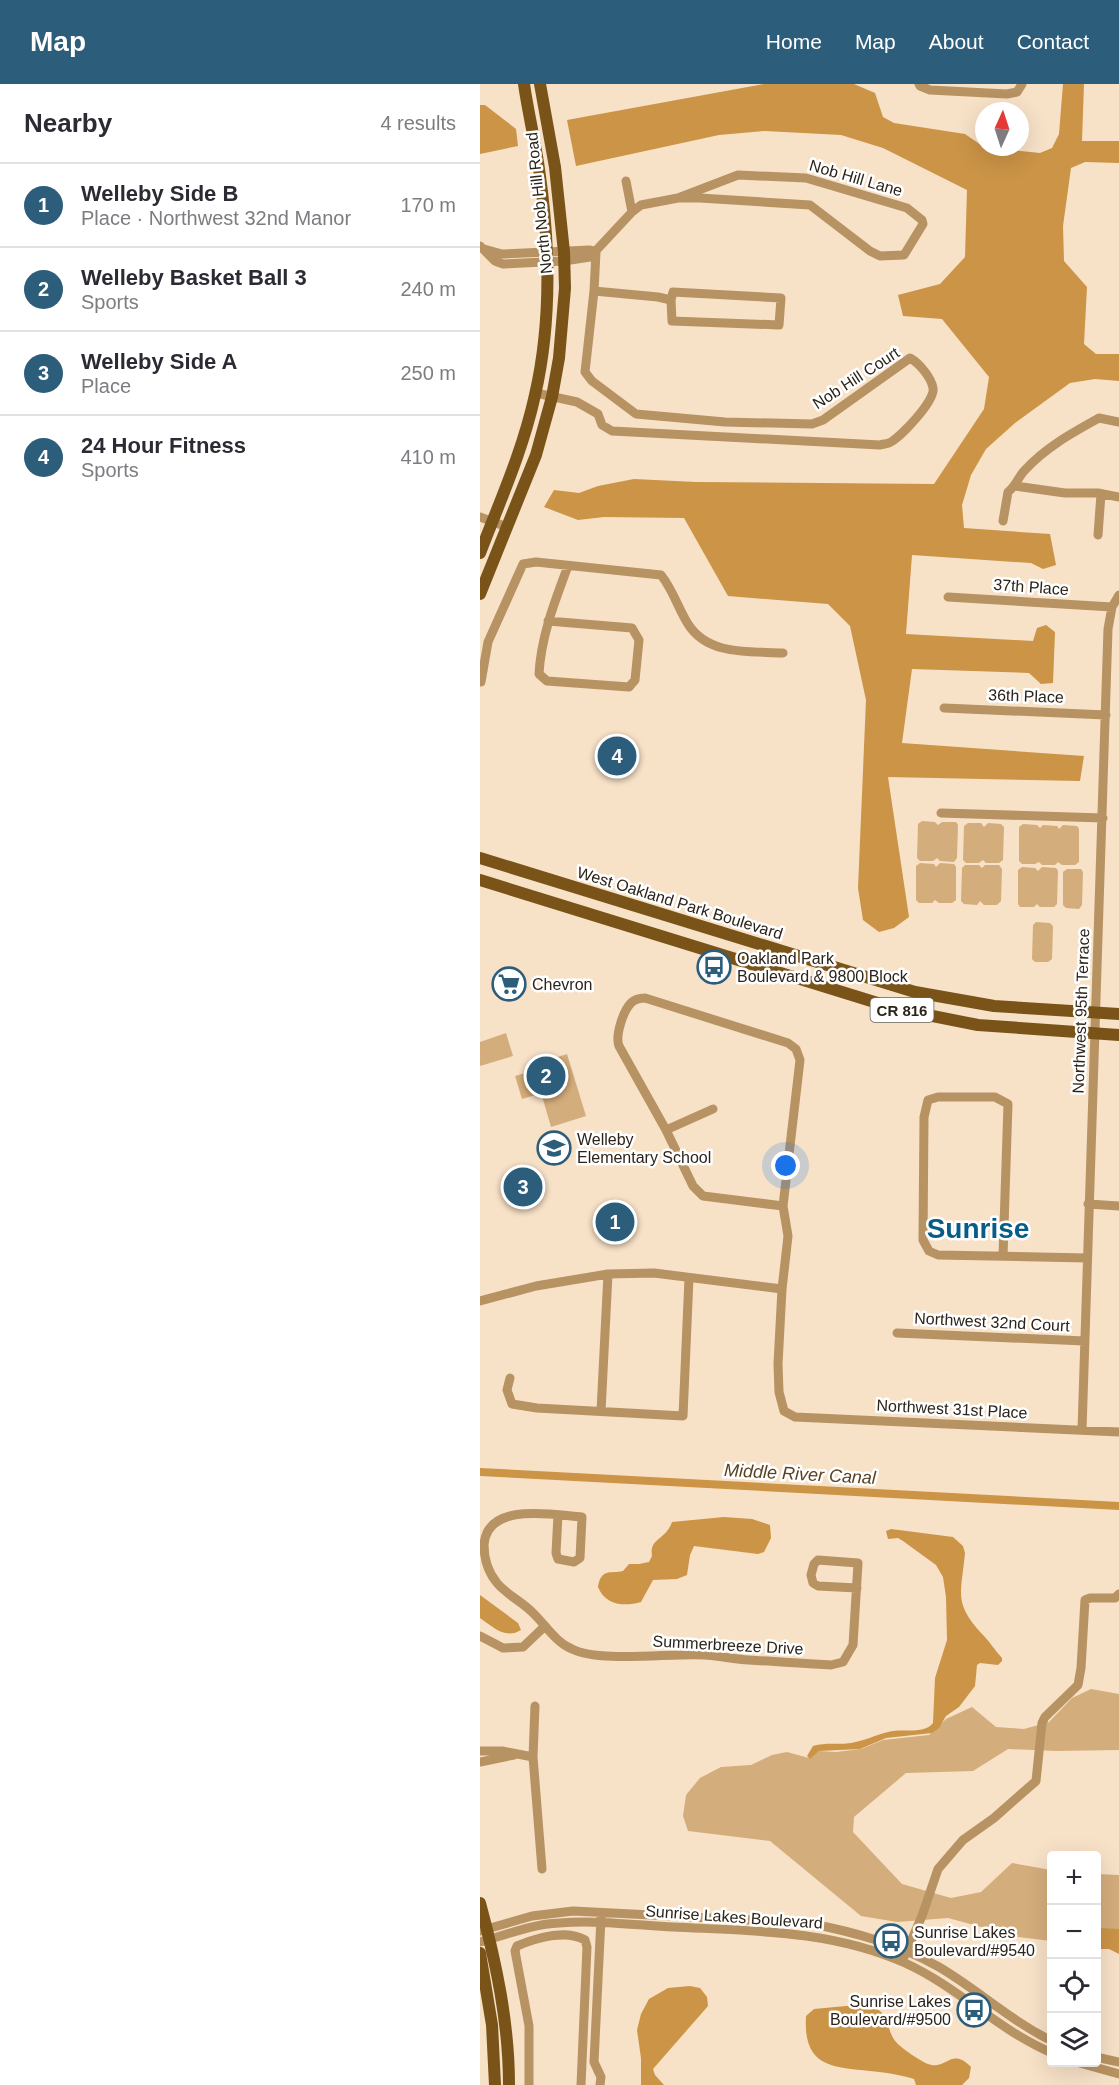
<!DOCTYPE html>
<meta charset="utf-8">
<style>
:root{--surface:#fff;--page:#f7f7f7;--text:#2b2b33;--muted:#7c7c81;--line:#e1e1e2;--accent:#2c5d7b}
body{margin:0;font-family:Helvetica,sans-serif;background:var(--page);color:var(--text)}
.controls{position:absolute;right:18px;bottom:18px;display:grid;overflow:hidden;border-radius:6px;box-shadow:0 6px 24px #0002}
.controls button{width:54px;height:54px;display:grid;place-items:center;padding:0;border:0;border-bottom:2px solid var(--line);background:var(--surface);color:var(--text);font:30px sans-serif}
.compass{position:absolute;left:495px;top:18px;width:54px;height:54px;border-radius:50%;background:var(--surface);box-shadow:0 6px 24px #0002;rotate:3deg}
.you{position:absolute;left:306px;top:1082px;width:21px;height:21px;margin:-15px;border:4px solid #fff;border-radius:50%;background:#1a73e8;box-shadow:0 0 0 9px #1a73e833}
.badge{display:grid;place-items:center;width:39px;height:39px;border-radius:50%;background:var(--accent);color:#fff;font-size:20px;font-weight:700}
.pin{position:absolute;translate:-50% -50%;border:3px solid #fff;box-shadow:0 2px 6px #0006}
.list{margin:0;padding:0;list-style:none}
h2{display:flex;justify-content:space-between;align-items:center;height:78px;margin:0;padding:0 24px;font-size:26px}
h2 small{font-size:20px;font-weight:400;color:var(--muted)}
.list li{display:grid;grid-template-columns:39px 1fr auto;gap:18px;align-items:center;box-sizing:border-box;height:84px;padding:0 24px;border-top:2px solid var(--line)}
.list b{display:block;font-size:22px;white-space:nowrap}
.list p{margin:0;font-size:20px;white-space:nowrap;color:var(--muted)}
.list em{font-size:20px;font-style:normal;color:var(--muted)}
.icon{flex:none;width:33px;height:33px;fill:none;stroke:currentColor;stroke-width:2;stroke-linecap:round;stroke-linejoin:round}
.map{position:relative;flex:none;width:639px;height:2001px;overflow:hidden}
header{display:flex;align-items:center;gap:36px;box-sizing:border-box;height:84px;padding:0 30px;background:var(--accent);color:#fff}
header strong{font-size:28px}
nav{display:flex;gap:33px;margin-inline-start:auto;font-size:21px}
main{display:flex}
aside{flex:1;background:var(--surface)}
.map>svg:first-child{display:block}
.green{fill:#d4ad7c}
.water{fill:#cb9447}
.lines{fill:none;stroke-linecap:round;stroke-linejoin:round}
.canal{stroke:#cb9447;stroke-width:8}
.minor{stroke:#b79262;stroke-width:9}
.major{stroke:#7a5318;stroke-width:12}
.labels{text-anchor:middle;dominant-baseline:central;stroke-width:5;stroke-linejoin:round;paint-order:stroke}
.shield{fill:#fff;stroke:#6b665f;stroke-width:1.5}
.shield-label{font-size:15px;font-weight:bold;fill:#2c241a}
.street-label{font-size:16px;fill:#2c241a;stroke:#fff}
.poi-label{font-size:16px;fill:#2c241a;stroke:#fff;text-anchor:start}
.water-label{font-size:18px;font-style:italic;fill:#594121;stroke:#fff}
.town-label{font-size:28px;font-weight:bold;fill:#065e88;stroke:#fff}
</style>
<header>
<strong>Map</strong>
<nav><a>Home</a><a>Map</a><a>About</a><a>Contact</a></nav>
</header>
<main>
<aside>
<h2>Nearby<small>4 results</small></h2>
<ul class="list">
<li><span class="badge">1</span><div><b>Welleby Side B</b><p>Place · Northwest 32nd Manor</p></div><em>170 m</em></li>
<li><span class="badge">2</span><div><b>Welleby Basket Ball 3</b><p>Sports</p></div><em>240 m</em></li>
<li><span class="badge">3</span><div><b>Welleby Side A</b><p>Place</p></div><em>250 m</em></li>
<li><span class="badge">4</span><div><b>24 Hour Fitness</b><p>Sports</p></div><em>410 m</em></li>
</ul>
</aside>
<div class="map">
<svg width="639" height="2001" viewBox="0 0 639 2001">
<rect width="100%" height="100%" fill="#f7e1c7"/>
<path class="green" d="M442,737L455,738L458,741L462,738H476L478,741L477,774L474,778L460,777L457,774L453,777H440L437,774L438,740Z
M488,739H501L504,743L508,739L521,740L524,743L523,776L519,779H506L503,776L499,779H486L483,776L484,742Z
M543,740L557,741L560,744L563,741L577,742L579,745L583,741L597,742L599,745V778L595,781H582L578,778L575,781H562L559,778L555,780H542L539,777V743Z
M440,779L454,780L456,783L460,779L474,780L476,783V816L472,819H459L455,816L452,819H439L436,816V782Z
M485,781H499L502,784L505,781H519L522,785L521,817L517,821H504L500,817L497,821L484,820L481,817L482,784Z
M542,783L555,784L558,787L562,783L576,784L578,787L577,820L574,823H560L557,820L554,823H540L538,820V786Z
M587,785H601L603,788L602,821L599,825L586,824L583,821V788Z
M556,838L570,839L573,842L572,875L568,878H555L552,875L553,841Z
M26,949L33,972L0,982V958Z
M87,970L106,1032L71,1043L53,981Z
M52,987L59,1010L42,1015L35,992Z
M611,1605L639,1610V1666L576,1667L528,1665L493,1687L426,1689L374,1733L373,1748L422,1800L471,1814L501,1808L532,1779L571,1786V1857L538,1853L468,1834L417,1838L381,1832L290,1757L208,1747L203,1732L206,1711L220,1694L241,1683L271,1681L292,1671L307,1668L329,1674L339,1667L356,1668L381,1665L403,1656L449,1651L466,1635L492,1623L516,1643L544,1645L569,1638L592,1614Z
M616,1790L639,1791V1848H617Z"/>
<path class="water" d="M284,0H374L395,9L403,33L414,39L485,50L504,63L560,69L572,64L579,50L583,0H604L602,57H639V79L605,78L591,84L583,142L584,177L607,203L604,260L616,270H639V297L615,295L590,299L535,339L506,365L491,391L482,421L484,444L570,450L576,481L563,485L551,479L432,471L426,550L553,557L557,544L566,541L575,548L573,599L561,600L549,589L432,585L422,659L604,672L600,697L408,693L429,833L414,844L399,848L383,836L378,804L386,616L370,542L348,520L248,512L204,434L124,433L98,436L64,423L74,406L99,409L118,402L154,395L216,398L454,400L504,325L509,293L462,235L423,232L418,211L460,200L485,173L487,106L403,64L361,51L285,47L239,51L96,82L87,36Z
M0,21H5L36,45L38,62L0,70Z
M244,1433L272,1435L290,1441L291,1454L284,1468L278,1470L214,1462L210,1471L207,1491L197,1495L173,1496L161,1518C144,1523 125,1521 118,1503C121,1484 130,1490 143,1487L149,1480H159L169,1478L172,1472C169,1454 186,1456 192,1438Z
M411,1445L473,1453L483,1462L485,1469C481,1511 473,1519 504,1552C511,1559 515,1567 522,1574V1577L518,1581L500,1579L497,1581L495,1602L479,1623L466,1632L459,1644L452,1649L406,1654L380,1665L339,1667L330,1675L327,1672L333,1662C346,1658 358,1661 371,1659C384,1657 395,1651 408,1648C421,1644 444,1651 453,1639L455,1594L467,1556L466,1513L463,1493L456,1481L423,1457L418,1454L408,1455L406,1447Z
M0,1511L38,1539L41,1546C25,1556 12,1542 0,1534Z
M617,1844L639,1845V1870L629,1865H617Z
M210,1902L220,1904L227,1913L228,1922L173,1985L175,1991L184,2001H161V1974L157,1946L161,1930L169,1915L188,1904Z
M366,1922C375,1922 386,1921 395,1924C411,1931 406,1948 417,1959C421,1964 442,1978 448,1980C466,1987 471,1962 491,1983L489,1994L482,2001H436L434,1995L427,1993C415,1990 403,1988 390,1987C350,1983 323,1982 326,1932L334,1925Z"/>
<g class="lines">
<path class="canal" d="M0,1388L639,1422"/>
<path class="minor" d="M439,0L440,2L450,6L527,10L537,8L542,0
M146,97L152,128
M0,162L15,177L23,180L84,177L110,173L152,128L161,121L198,114H220L330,121L390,167L400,172L424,171L443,140L442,136L427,124L326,94L258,91L198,114
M4,165L22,170L110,166L116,168
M114,207L178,213L191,216
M193,208L301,214L299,241L192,237L191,216Z
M56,309L97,318L118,330L122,341L132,347L400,361C403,360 406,360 409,359C420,354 456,316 453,304C451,293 439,279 430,274L343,336L332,340L245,338L156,330L112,297L105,288L114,207L116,168
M535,402L585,409H618L639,413
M0,433L27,443
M523,437L528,408C536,402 538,393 545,386C566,363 592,349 619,334L639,338
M618,451L621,410
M468,513L632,523
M68,537L152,544L159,556L155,596L149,603L67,597L59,590C61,552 75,517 88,482
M1,598L8,558L43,480L56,478L181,491C193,506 198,524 208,540C228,572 270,567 303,569
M464,624L626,631
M461,729L623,734
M186,1046L233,1025
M608,1120L639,1122
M303,1122L223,1112L213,1102L186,1046L139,962C135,952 143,927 151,919C155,915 160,914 165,914L308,959L316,965L320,976L303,1122L308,1152L302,1205L298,1280L299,1308L304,1327L315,1333L639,1348
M523,1172L528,1020L515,1013H458L448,1016L444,1033L443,1156L449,1167L458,1171L607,1174
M0,1217L56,1202L128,1190L174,1189L302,1205
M417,1249L605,1257
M30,1294L27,1306L32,1320L57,1324L203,1332L209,1194
M121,1327L128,1190
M602,1346L628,545L632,523L639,511
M78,1431L76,1469L78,1475L94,1478L100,1474L102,1433C74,1431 7,1417 4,1461C4,1475 8,1488 17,1499C27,1511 41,1517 52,1528C65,1540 75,1558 92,1565C120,1579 190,1569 224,1571C239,1572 254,1575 269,1576C297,1578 324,1579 351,1581L363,1578L373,1561L378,1479L338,1476L334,1480L331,1491L333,1499L338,1502L377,1504
M0,1552L23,1564L43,1563L65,1542
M55,1622L53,1673L62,1785
M0,1667H22L53,1673
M0,1678L34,1671
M0,1847L52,1832L93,1827L328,1839C374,1848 418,1860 459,1883C498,1906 531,1937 572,1957
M0,1858C26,1851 52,1840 79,1839C117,1836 156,1841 193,1843C272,1847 352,1846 425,1879C478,1903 518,1946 572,1969
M424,1873L442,1832L458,1785L483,1756L514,1734L556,1697L562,1639L565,1633L598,1601L601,1584L605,1516L610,1514H635L639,1510
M616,1973L639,1978
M596,1978L639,1990
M49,2001V1942L35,1867L37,1862C56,1854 86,1845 105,1856L107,1863L101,2001
M120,2001L121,1993L114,1978L121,1834"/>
<path class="major" d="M0,469C20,417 43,366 55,311C72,237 70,160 59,85C55,57 48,28 44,0
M0,510L56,371L72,313L79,274L85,204L84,168L75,83L60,0
M0,774L435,908L514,922L639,930
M0,796L417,925L498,941L639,951
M0,1819C16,1878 29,1939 29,2001
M0,1869L12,1941L15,2001"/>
</g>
<defs>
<g id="bus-ring" transform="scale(1.725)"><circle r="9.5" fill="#fff" stroke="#2c5d7b" stroke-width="1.5"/><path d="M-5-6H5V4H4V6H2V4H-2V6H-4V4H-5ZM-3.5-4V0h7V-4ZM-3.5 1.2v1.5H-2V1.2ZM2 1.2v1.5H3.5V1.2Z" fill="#2c5d7b"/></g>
<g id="supermarket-ring" transform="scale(1.725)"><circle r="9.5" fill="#fff" stroke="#2c5d7b" stroke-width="1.5"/><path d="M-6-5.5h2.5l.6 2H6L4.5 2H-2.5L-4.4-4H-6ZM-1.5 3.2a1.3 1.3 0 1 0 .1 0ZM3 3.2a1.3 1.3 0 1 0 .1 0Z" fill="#2c5d7b"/></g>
<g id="school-ring" transform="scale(1.725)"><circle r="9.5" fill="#fff" stroke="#2c5d7b" stroke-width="1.5"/><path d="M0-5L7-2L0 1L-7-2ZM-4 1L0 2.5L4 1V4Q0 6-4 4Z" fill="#2c5d7b"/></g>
</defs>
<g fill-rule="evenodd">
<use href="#bus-ring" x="234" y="883"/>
<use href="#supermarket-ring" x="29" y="900"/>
<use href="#school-ring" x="74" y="1064"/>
<use href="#bus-ring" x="411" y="1857"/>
<use href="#bus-ring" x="494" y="1926"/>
</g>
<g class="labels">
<rect class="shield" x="390.5" y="914" width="63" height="24" rx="4.5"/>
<g class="shield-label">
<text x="422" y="926">CR 816</text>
</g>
<g class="street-label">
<text transform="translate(376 94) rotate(16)">Nob Hill Lane</text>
<text transform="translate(59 119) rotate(-96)">North Nob Hill Road</text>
<text transform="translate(376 294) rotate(-33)">Nob Hill Court</text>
<text transform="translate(551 503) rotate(4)">37th Place</text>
<text transform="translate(546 612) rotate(2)">36th Place</text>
<text transform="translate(200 819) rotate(17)">West Oakland Park Boulevard</text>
<text transform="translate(601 927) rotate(-88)">Northwest 95th Terrace</text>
<text transform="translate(512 1238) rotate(3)">Northwest 32nd Court</text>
<text transform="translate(472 1325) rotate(3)">Northwest 31st Place</text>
<text transform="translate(248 1561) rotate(3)">Summerbreeze Drive</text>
<text transform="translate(254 1833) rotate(4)">Sunrise Lakes Boulevard</text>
</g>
<g class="poi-label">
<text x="257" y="874">Oakland Park<tspan x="257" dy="18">Boulevard &amp; 9800 Block</tspan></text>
<text x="52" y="900">Chevron</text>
<text x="97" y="1055">Welleby<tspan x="97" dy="18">Elementary School</tspan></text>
<text x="434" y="1848">Sunrise Lakes<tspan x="434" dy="18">Boulevard/#9540</tspan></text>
<text x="471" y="1917" text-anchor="end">Sunrise Lakes<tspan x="471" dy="18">Boulevard/#9500</tspan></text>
</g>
<g class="water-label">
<text transform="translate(320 1390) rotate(3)">Middle River Canal</text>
</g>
<g class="town-label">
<text x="498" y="1144">Sunrise</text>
</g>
</g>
</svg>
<div class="controls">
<button>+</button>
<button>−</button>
<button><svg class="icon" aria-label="locate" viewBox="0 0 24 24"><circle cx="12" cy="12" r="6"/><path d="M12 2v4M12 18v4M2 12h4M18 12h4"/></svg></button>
<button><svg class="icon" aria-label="layers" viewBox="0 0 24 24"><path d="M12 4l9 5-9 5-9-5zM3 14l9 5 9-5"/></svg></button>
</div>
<svg class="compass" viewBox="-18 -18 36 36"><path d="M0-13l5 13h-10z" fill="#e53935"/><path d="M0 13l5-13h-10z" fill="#7c7c81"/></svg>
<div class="you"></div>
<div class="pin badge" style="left:135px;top:1138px">1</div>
<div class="pin badge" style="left:66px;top:992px">2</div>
<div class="pin badge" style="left:43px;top:1103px">3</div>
<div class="pin badge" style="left:137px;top:672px">4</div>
</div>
</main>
